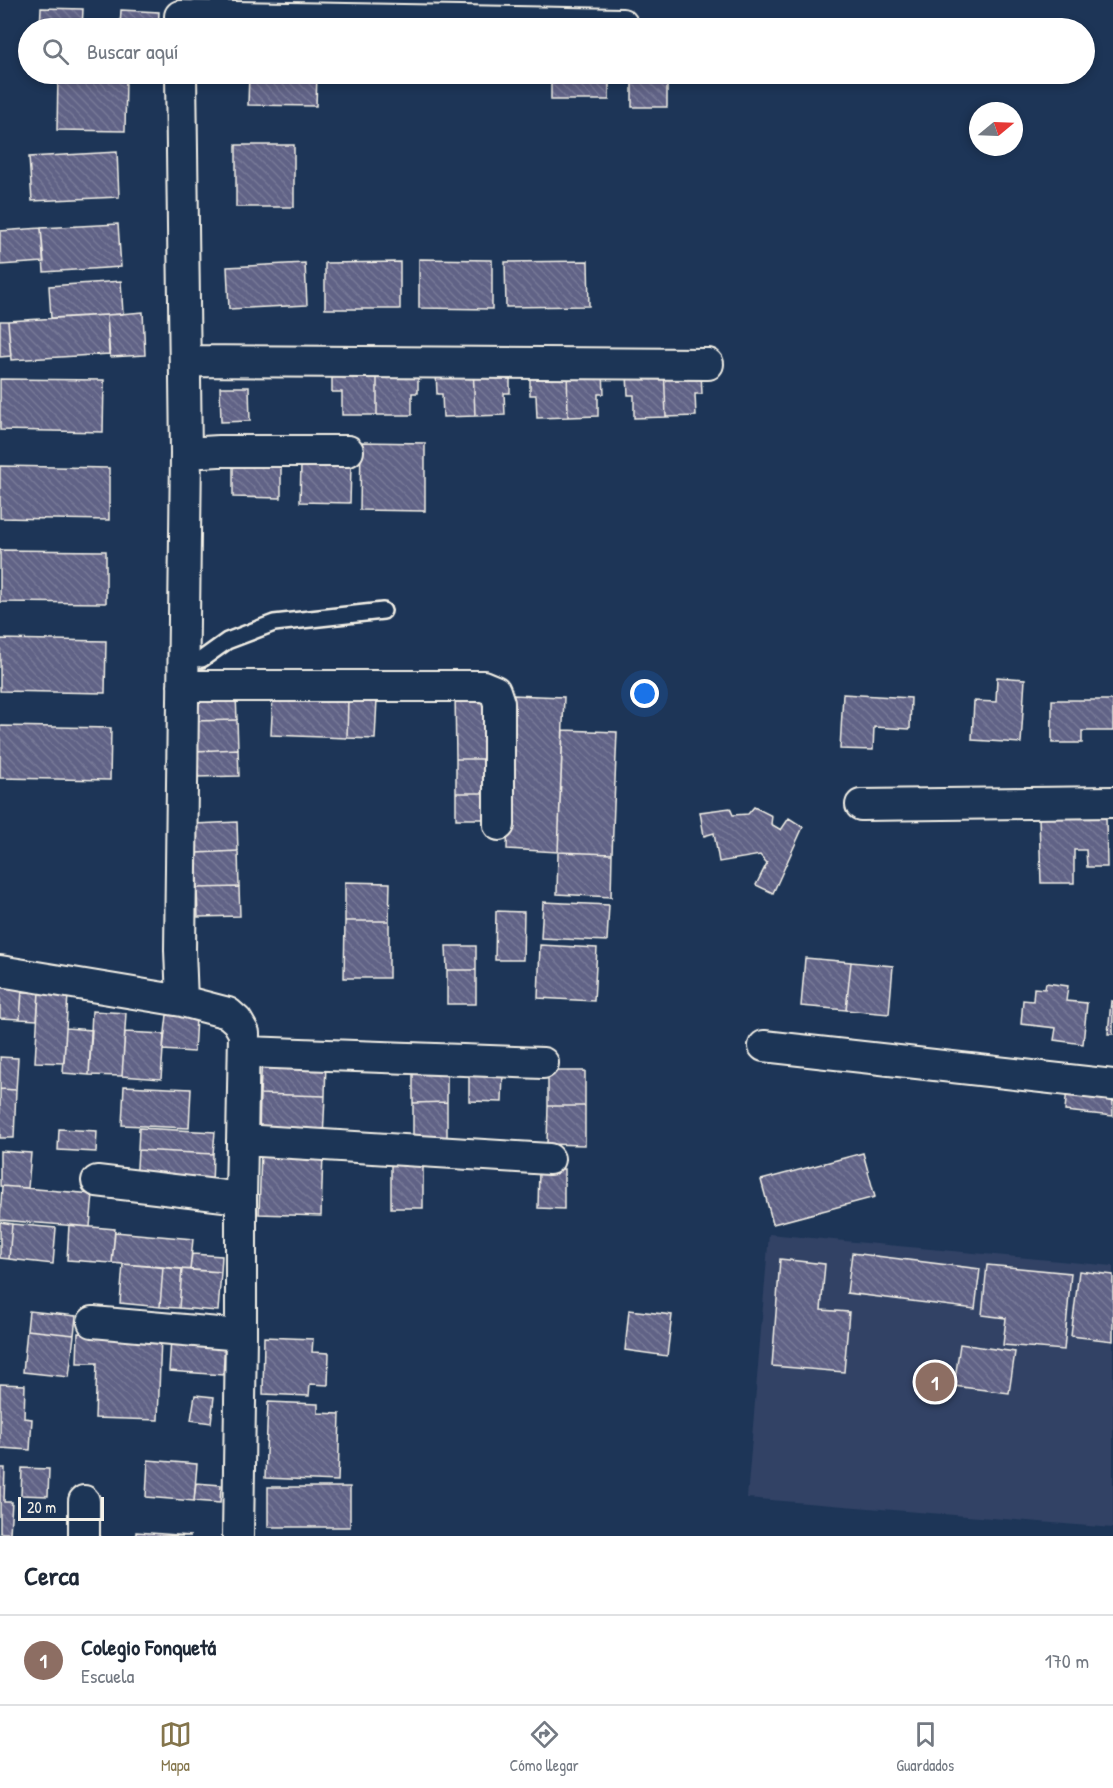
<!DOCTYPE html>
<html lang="es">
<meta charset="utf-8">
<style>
:root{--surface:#fff;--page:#f6f6f7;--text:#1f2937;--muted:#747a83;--line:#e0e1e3;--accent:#84754c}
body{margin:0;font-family:"Patrick Hand",sans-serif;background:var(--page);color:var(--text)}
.compass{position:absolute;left:969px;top:102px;width:54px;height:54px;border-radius:50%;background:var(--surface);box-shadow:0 3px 9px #0003;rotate:71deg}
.scale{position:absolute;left:18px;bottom:15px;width:86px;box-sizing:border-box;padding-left:6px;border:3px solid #f4f1e8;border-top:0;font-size:16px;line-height:21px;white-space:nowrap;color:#f4f1e8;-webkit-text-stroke:4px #1d3557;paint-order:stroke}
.you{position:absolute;left:645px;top:694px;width:21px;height:21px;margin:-15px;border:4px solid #fff;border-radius:50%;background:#1a73e8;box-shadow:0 0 0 9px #1a73e833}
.badge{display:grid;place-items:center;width:39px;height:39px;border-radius:50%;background:var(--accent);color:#fff;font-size:20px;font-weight:700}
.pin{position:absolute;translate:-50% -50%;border:3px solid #fff;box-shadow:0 2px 6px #0006}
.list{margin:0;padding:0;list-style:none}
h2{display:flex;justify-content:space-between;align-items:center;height:78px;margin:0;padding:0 24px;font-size:26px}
h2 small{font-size:20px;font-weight:400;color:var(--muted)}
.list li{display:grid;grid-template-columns:39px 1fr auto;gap:18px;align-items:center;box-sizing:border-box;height:90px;padding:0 24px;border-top:2px solid var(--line)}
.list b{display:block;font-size:22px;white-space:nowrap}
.list p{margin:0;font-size:20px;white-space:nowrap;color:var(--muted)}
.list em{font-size:20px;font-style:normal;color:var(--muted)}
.icon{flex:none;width:33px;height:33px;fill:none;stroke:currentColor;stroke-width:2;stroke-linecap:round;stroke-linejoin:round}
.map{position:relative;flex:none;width:1113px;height:1536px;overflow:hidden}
.search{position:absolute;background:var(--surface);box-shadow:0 3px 9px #0003;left:18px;right:18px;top:18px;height:66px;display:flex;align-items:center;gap:15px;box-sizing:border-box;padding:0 21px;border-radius:33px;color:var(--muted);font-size:22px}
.sheet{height:168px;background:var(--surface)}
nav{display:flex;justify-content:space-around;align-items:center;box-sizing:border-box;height:84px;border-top:2px solid var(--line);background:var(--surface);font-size:16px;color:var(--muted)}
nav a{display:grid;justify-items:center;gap:3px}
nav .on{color:var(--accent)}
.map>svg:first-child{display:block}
.built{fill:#314265}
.building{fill:url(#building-back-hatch);stroke:#f4f1e8;stroke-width:1.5}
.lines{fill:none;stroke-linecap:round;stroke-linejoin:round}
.service-casing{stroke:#f4f1e8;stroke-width:20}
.minor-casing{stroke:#f4f1e8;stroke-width:34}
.service{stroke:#1d3557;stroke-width:15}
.minor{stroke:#1d3557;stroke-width:30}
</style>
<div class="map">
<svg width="1113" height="1536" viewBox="0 0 1113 1536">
<defs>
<pattern id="building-back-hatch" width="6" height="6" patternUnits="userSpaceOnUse" patternTransform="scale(1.5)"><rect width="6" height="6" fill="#606286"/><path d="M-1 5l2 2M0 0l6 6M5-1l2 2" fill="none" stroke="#777997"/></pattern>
</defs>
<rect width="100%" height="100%" fill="#1d3557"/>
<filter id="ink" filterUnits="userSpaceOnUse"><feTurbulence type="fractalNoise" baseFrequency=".0167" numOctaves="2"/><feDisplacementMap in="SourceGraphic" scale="12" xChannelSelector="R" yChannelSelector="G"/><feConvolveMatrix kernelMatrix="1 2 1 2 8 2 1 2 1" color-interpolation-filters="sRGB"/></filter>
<g filter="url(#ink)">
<path class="built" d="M769,1234L1113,1266V1528L747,1498Z"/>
<path class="building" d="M41,8L83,9L82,28H40Z
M121,10L159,12L158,28H120Z
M249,74H317L316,106L248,105Z
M551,74H609V100H551Z
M632,74H667V107H632Z
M58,76L126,78L125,131L57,130Z
M236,145H294V207H236Z
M117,152L119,197L32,201L29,157Z
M118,224L121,267L44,272L41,228Z
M41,228L44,262L0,265V231Z
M419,259L492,260V309L419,308Z
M588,261L589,306L506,307L505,262Z
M400,262V309H325V263Z
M305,263L307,305L229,309L227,267Z
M121,281L123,314L51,318L49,286Z
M143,312L145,355L110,357L107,315Z
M107,315L109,354L11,360L8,321Z
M0,321H8L11,356L0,357Z
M377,363L418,370V393H412V415H377Z
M377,363V415H342V392H332V370Z
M473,364L510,371V393H504L505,415L475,416Z
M473,364L475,416L443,417L442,394H437L436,372Z
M567,365L603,372L604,394H598V416L568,417Z
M567,365L568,417L537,418L536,395H530V373Z
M664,365L666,417L634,418V395H628L627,374Z
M664,365L701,372L702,394H695L696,416L666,417Z
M0,379L104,380L103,432L0,430Z
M220,387H249L250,421L221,422Z
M361,442L425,443V511L360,510Z
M233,465L281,466V498L233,497Z
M301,465L351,466L350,503L300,502Z
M0,466L109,468V520L0,518Z
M0,550L106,551V603L0,602Z
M0,639L106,641L105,693L0,691Z
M997,677L1025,679L1021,743L972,740L974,701L996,702Z
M455,692L487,693V759H456Z
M236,694L237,720L194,721L193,695Z
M273,694L348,698L347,738L271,735Z
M843,694L911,698L910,729L874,727L873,750L840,749Z
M512,695L564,697L558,852L507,849Z
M348,698L377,699L375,739L347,738Z
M1052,700H1113V731H1082V743H1052Z
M237,720L238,749L195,751L194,721Z
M0,726L111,728L110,780L0,778Z
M563,730L617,732L612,854L558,852Z
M238,749L239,776L196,777L195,751Z
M456,759H487V793H456Z
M456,793H487V819H456Z
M754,807L772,816L771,824L781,830L789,818L803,827L773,893L756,885L767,863L760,855L719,862L714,833L704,836L700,812L730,808L733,815L748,814Z
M1106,817L1107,867H1087L1086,850H1074V883H1041L1039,818Z
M237,822L238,851L196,853L195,824Z
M238,851L239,887L197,888L196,853Z
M558,852L612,854L611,897L557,894Z
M345,882L390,883L389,921H345Z
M239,887L240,916L198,917L197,888Z
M543,902L609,905L607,941L541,938Z
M496,911L524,912L523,960H495Z
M345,921H389V978H344Z
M540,945L597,948L594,1001L538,998Z
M446,946H476V970H447Z
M805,958L851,962L846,1010L801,1006Z
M851,962L893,966L889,1014L846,1010Z
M447,970H476V1004H447Z
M0,973L23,975L20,1019L0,1018Z
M1046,983L1068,986L1066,1001L1087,1003L1083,1044L1054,1040L1056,1028L1021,1024L1023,1000L1033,1001L1034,988L1045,989Z
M22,992H39L37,1020L20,1019Z
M39,992L68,994L64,1063L35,1062Z
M1111,1001H1113V1034H1108Z
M92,1011L126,1013L122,1076L89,1075Z
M167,1015L196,1018L194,1052L163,1050Z
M66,1028L92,1030L89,1075L63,1073Z
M125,1032L164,1034L161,1079L122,1076Z
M0,1057L18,1058L16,1090L0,1089Z
M262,1058L326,1060L325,1096L260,1094Z
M413,1067L447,1068V1102L413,1103Z
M548,1071H585V1106H548Z
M469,1072L503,1073L502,1102L469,1101Z
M124,1086L191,1089L189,1128L122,1125Z
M1067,1087L1113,1091V1116L1065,1111Z
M0,1089L16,1090L14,1138H0Z
M260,1094L325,1096L323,1139L259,1137Z
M447,1102V1142L413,1141V1103Z
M548,1106H585V1145L547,1144Z
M139,1128L215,1132L213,1154L138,1150Z
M59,1129L97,1131L96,1152L58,1150Z
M138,1150L213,1154L212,1188L136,1184Z
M0,1151L31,1153L28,1188L0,1186Z
M261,1151L323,1153L321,1216L259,1214Z
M863,1153L875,1197L773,1224L761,1180Z
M391,1162H423V1208H391Z
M539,1169H564V1209L538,1208Z
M2,1186L93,1194L90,1227L0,1220Z
M0,1222L12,1224L9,1259L0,1258Z
M12,1224L56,1228L53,1264L9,1259Z
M69,1225L115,1229L112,1263L67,1260Z
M115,1232L193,1239L190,1270L112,1263Z
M852,1253L980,1269L975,1309L847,1293Z
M192,1254L222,1256L221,1272L190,1270Z
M780,1259L825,1264L821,1310L849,1312L844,1372L772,1366Z
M123,1264L163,1267L160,1307L120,1303Z
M987,1265L1071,1273L1064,1350L1003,1345L1006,1318L982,1315Z
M163,1267L182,1269L179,1308L160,1307Z
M182,1269L221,1272L218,1311L179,1308Z
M1079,1271L1113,1275V1341L1071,1336Z
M629,1310L672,1315L667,1356L625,1350Z
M29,1311L76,1316L74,1335L27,1330Z
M27,1330L74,1335L69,1377L23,1372Z
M78,1333L161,1336L158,1420L95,1418L97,1363H77Z
M264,1337L313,1339L312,1352L329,1353L328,1385L310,1384L309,1396L263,1394Z
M171,1338L225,1342L223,1375L169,1371Z
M960,1344L1015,1352L1009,1393L954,1386Z
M0,1384L25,1385L24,1418L32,1419L30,1450L0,1448Z
M195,1395L214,1397L211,1423L191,1420Z
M268,1402L318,1404V1413L340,1414L338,1481L265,1478Z
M148,1460L197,1464L194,1501L146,1497Z
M0,1468H5L4,1502H12L10,1533H0Z
M22,1468L49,1469L48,1496L21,1495Z
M196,1483L221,1485L220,1503L194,1501Z
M268,1487H350V1527H268Z
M136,1532L191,1536H136Z"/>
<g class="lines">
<g class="service-casing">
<path id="service" d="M202,659L227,641L274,623L383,611"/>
</g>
<g class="minor-casing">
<path id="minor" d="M180,16L622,24
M181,74L186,453L180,950L182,1001
M185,361L708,364
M186,453L219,451H348
M183,686H483L495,691L499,703V825
M861,805L1113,802
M0,971L182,1001L228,1013L237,1021L244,1033L241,1198V1335L238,1536
M764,1046L1113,1085
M244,1052L543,1063
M242,1140L549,1159
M97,1181L241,1198
M93,1322L241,1335
M84,1501V1536"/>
</g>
<use href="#service" class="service"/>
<use href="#minor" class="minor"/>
</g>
</g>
</svg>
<svg class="compass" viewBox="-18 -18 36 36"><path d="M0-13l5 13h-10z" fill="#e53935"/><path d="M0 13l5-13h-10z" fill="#747a83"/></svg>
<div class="scale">20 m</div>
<div class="you"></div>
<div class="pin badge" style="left:935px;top:1382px;background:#8d6e63">1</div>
<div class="search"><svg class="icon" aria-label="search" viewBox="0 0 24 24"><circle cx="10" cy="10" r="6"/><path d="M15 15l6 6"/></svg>Buscar aquí</div>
</div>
<section class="sheet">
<h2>Cerca<small></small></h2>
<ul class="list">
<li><span class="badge" style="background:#8d6e63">1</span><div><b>Colegio Fonquetá</b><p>Escuela</p></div><em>170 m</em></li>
</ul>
</section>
<nav>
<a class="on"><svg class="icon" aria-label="map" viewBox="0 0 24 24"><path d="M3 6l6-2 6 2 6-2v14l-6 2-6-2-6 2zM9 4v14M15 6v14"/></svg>Mapa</a>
<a><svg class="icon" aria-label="directions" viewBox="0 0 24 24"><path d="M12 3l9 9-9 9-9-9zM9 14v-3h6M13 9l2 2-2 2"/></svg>Cómo llegar</a>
<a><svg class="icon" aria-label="saved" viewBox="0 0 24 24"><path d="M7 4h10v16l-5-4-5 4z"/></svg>Guardados</a>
</nav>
